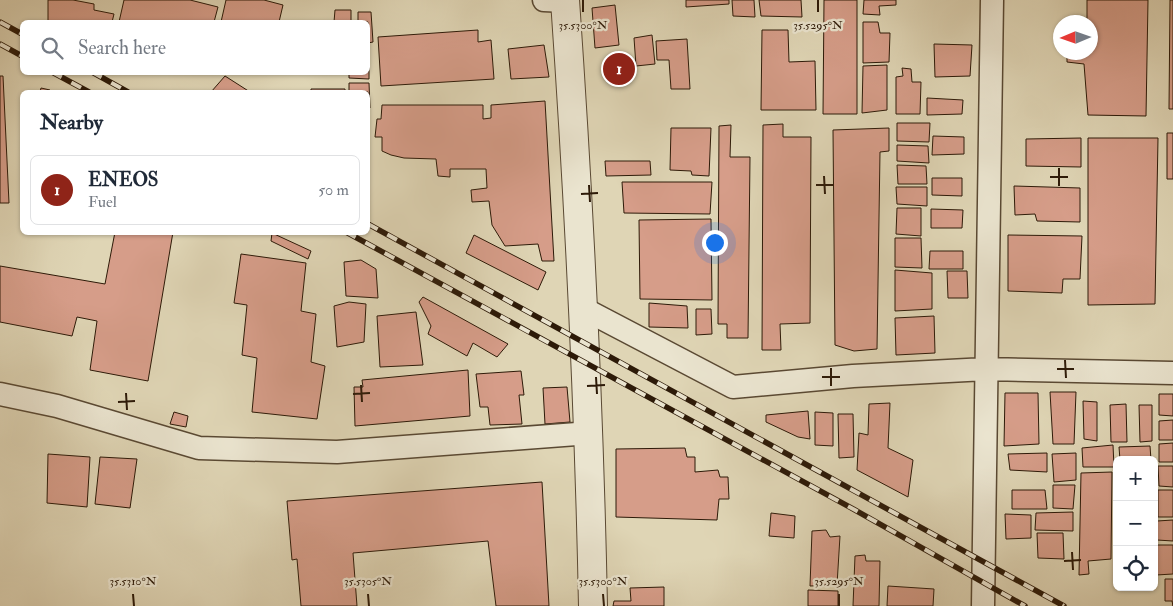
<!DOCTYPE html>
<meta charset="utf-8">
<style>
:root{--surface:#fff;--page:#f2f2f3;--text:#1f2937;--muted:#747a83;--line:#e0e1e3;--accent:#8f2418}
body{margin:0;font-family:"IM FELL Double Pica",serif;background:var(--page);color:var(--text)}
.controls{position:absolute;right:15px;bottom:15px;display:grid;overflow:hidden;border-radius:8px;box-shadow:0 1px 4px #0004}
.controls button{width:45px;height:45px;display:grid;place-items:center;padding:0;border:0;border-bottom:1px solid var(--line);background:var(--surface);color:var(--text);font:25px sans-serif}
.compass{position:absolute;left:1053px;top:15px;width:45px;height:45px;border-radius:50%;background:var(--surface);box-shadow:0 1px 4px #0004;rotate:268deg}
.you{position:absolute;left:714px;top:242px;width:18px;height:18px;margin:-12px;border:4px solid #fff;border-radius:50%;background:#1a73e8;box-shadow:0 0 0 8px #1a73e833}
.badge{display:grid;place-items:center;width:32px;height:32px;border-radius:50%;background:var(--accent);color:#fff;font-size:16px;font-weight:700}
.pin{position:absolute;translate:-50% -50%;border:2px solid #fff;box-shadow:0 1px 5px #0006}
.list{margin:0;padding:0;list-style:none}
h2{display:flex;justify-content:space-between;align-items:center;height:65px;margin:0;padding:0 20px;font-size:21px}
h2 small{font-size:16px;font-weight:400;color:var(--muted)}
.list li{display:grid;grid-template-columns:32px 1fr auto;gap:15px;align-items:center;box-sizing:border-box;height:70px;margin:0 10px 10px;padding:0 10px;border:1px solid var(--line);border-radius:8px}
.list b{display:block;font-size:19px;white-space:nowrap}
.list p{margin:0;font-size:16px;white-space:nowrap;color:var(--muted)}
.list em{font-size:16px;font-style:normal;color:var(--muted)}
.icon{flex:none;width:28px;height:28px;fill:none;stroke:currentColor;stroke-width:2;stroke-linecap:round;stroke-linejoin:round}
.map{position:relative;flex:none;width:1173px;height:606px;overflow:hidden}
.search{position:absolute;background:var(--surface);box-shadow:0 1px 4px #0004;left:20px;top:20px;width:350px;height:55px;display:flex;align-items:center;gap:12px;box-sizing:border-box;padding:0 18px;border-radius:8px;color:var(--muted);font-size:19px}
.panel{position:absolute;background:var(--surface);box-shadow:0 1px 4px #0004;left:20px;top:90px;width:350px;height:145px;border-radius:8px}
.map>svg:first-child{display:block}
.building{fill:#d69d89;stroke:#2d1a08}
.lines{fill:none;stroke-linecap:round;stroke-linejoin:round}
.minor-casing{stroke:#5a4933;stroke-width:25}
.tertiary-casing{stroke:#5a4933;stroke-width:30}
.minor{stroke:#eae4cf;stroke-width:22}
.tertiary{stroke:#eae4cf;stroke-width:28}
.rail-casing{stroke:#2d1a08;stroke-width:5.5}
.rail{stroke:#eae4cf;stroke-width:4;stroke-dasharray:11;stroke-linecap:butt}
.ticks{fill:none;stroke:#2d1a08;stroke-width:2}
.ticks-label{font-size:12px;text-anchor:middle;fill:#2d1a08;stroke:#eae4cf;stroke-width:4.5;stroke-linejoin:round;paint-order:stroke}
</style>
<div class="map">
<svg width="1173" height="606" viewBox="0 0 1173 606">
<rect width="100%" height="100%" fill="#dfd5b5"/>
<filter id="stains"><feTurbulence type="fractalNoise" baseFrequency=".004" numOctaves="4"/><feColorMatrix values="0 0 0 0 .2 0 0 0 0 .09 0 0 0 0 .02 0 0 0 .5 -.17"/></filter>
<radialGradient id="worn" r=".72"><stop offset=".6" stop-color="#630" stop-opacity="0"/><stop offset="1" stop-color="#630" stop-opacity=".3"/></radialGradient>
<path class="building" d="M48,0H73L94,4V10L114,14L112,22H48Z
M124,0H190L218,7L214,22H119Z
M226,0H264L283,5L279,22H221Z
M686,0H729V4L686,7Z
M732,0H754L755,17L733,16Z
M759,0H801L802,17L761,16Z
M824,0H857V114H823Z
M864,0H896V5L879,6L880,15L863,14Z
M1087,0H1148L1146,116L1088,115L1084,64L1067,62V53L1090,52V22H1087Z
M1170,0H1173V109H1169Z
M615,5L619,45L595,48L592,8Z
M335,10H351V22H334Z
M358,12H371L373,42L368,43V22H358Z
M863,22H878L880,33H890L889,62L863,63Z
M478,30V42L491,40L494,79L381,86L378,37Z
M762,30H788L789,62L815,61L816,110H761Z
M652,35L655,64L636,66L634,38Z
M687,39L690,89H671L669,60H657L656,41Z
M934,44L972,45L970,76L935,77Z
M544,45L549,77L511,79L508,49Z
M369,48V79L349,78V72H368Z
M887,65V110L862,113L863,66Z
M902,68L911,69L912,82H921L920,114H896V77L903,76Z
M0,76H3L9,203H0Z
M225,76L250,92H211Z
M349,83H369L370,108H368V92H349Z
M41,88L50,90V92H40Z
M311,89H345V92H311Z
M927,98L963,100L962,114L927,115Z
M545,101L554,261H542L538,244L505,246L492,225L489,201L472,202L471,190L487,188L486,169H450V177L438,176L436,159L404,158L391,155L382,151V137H375L377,119H381L382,105H483V119L491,118V105Z
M897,123H930L929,142L897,141Z
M783,124V137H811L810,323L780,324L781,350H762L763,125Z
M731,125L730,157H750L748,338H727V324H718L719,126Z
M671,128H711L709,176L692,175L691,171L670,170Z
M889,128V151L880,152L877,349L854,351L835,345L833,130Z
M1167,133H1173V179H1167Z
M933,136L964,137V154L932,155Z
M1081,138V167L1026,166V139Z
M1088,138H1158L1155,304L1088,305Z
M897,145L928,146L929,163L897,161Z
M605,161H650L651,175L606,176Z
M897,165L926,166L927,184H898Z
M932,178H962V196L932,195Z
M622,182H712L710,214L624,213Z
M1014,186L1080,188V222L1037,221L1035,214L1015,215Z
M896,187H927V206L897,204Z
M897,208H921V236L896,234Z
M931,209L963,210L962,228H931Z
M711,219L712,300L640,299L639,220Z
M115,232H173L148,381L90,370L97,321L77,317L72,336L0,322V266L105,284Z
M272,233L311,251L308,259L271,241Z
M474,235L546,272L538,290L466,253Z
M1008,235L1082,236L1080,279H1063L1062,293L1008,291Z
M895,238H921L922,268L895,267Z
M930,251H963V269H929Z
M241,254L306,263L301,311L316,314L311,362L325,366L317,419L252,412L257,358L242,355L247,305L234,303Z
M361,260L376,269L378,298L346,296L344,262Z
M895,270L932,273V309L895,311Z
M947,271H967L968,298H948Z
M423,297L508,344L497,357L473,343L467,356L428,334L431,326L419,302Z
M349,302L366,304L364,342L337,347L334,306Z
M649,303L687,306L688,328L649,327Z
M696,309H711L712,334L696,335Z
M416,312L423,365L380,367L377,316Z
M934,316L935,353L896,355L895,318Z
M468,370L470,416L355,426L354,387H363L362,380Z
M521,371L524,395H519L522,424L490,425L488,407H480L476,374Z
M567,387L570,422L545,424L543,388Z
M1050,392H1076L1074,444H1053Z
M1005,393H1038L1039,444L1004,446Z
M1159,394H1173V416L1159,415Z
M1083,401L1097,402V441L1084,439Z
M890,403L888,448L913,460L908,497L857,470L859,433L868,435L869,404Z
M1126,404L1127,442H1111L1110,405Z
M1139,405H1152V441L1140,442Z
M808,411L810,439L798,437L766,422V415Z
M174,412L188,416L186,427L170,424Z
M815,412L833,413V446L815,445Z
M838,414H853L854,457L839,458Z
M1173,420V440H1159V421Z
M1173,443V462H1159V444Z
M1113,445L1114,467H1083L1082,448Z
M1150,446L1151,460H1120L1119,447Z
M685,448L687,457H695V472L718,470L720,477H728L729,499H719L717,520L616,517V449Z
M1047,453V472L1010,470L1008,454Z
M1076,453V480L1054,482L1052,454Z
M48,454L90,457L87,507L47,503Z
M100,457L137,459L130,508L95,504Z
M1158,466H1173V487L1159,486Z
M1112,472L1111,559L1088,561L1089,574L1079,575L1081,473Z
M542,482L549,606H496L488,541L353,553L357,606H301L297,559L292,560L287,501Z
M1053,485H1075L1073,509L1053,508Z
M1012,490H1045L1047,509H1012Z
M1158,490H1173V517H1158Z
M1073,512V531L1035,530L1036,513Z
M771,513L795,516L794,538L769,536Z
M1005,514L1031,515V538L1006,539Z
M1173,520V541L1157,540V521Z
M826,530L830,537L840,536L837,585L810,586L812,531Z
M1037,533H1063L1064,559L1038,558Z
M1156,545H1173V574L1156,575Z
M865,555L866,561H880L879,606H853L855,556Z
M1165,579H1173V606L1172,601H1165Z
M888,586L934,589L933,606H887Z
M664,587V606H613L614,601H631L630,588Z
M808,590L838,591V606H808Z"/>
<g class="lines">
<g class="minor-casing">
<path id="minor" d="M544,0L565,1
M584,309L733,387L853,376L986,369L1173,373
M0,394L57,406L199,448L337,452L590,433
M983,606L992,0"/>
</g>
<g class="tertiary-casing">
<path id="tertiary" d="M565,0C579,202 589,404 593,606"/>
</g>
<use href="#minor" class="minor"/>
<use href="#tertiary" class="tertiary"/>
<g class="rail-casing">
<path id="rail" d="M0,22L22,34
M0,44L22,56
M52,72L89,92
M92,72L128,92
M368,224L1064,606
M346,232L855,510L1025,606"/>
</g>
<use href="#rail" class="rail"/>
</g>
<path class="ticks" d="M583,0V12M818,0V12M1059,168V186M824,176L825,194M1050,177H1068M589,185L590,202M816,185H833M581,194L598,193M1065,360L1066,378M831,368V386M1057,369H1074M596,377L597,394M822,377H840M361,385L362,402M587,386L605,385M126,393L127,410M353,394L370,393M118,402L135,401M1072,552L1073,570M1064,561L1081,560M133,594L134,606M368,594L369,606M603,594L604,606M839,594V606"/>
<g class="ticks-label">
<text x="583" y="29">35.5300°N</text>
<text x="818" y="29">35.5295°N</text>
<text x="133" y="585">35.5310°N</text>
<text x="368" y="585">35.5305°N</text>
<text x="603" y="585">35.5300°N</text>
<text x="839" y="585">35.5295°N</text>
</g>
<rect width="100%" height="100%" filter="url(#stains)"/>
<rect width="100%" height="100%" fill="url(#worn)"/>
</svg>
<div class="controls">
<button>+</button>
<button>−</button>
<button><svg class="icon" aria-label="locate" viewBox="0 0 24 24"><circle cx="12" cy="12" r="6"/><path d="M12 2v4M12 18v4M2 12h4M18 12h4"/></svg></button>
</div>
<svg class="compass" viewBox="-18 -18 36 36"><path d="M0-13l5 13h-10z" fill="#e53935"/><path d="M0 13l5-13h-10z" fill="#747a83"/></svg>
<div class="you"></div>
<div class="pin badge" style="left:619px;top:69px">1</div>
<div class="search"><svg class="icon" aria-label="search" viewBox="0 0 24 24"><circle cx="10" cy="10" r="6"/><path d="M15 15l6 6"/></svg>Search here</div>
<section class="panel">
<h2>Nearby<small></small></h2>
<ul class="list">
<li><span class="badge">1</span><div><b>ENEOS</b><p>Fuel</p></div><em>50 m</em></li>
</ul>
</section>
</div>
